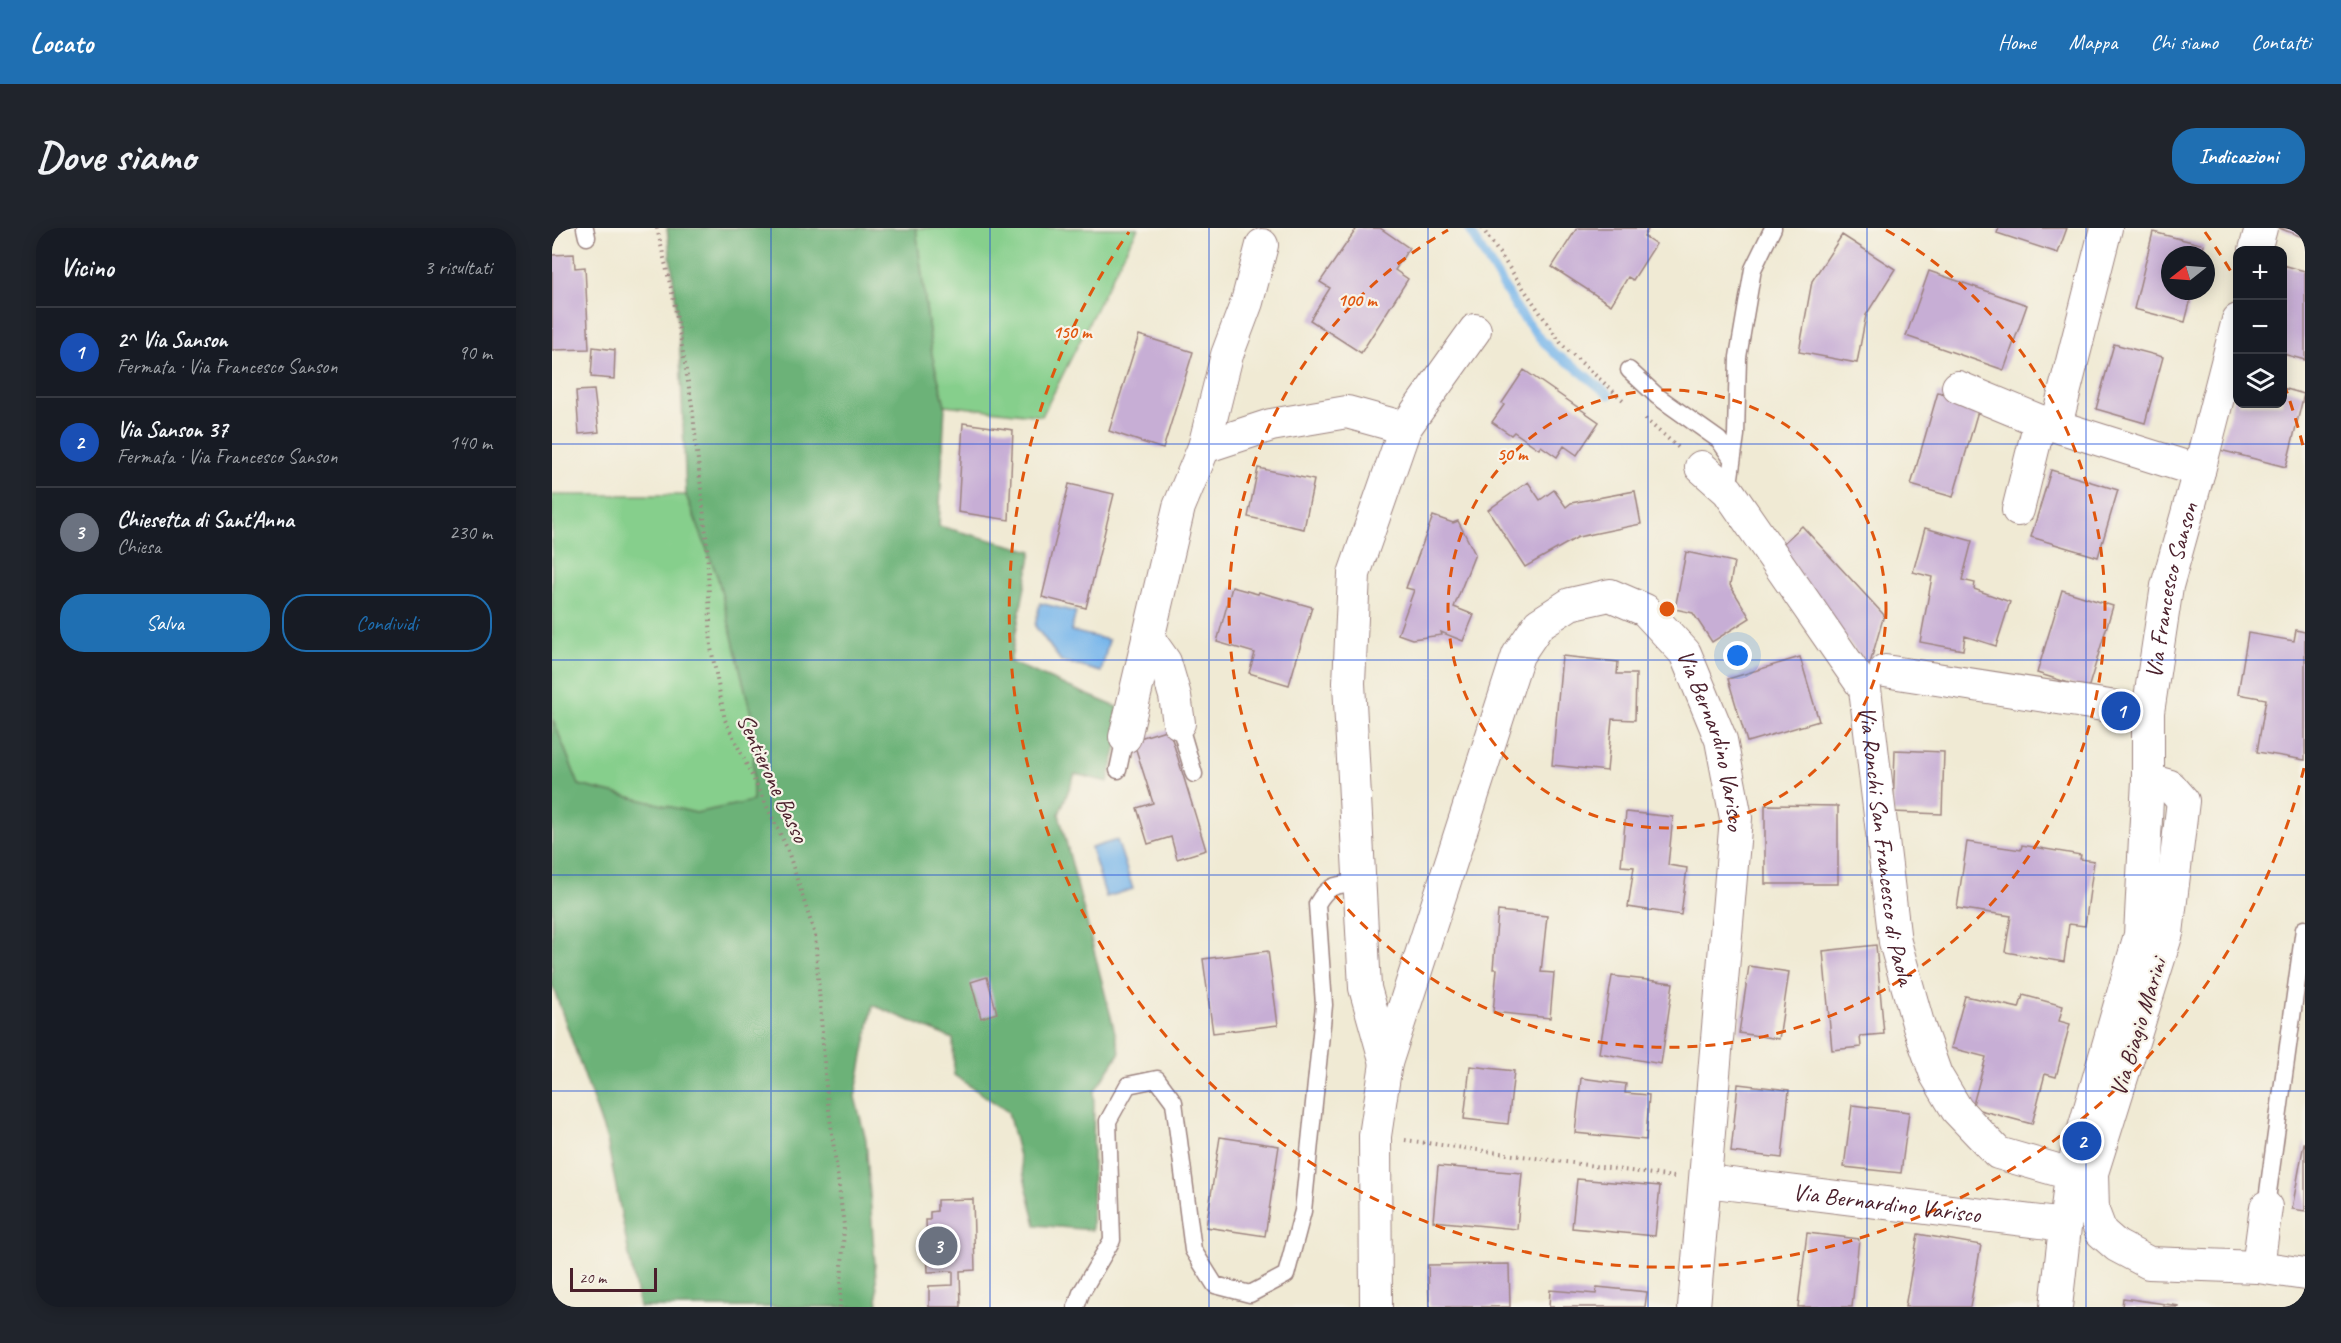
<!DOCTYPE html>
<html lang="it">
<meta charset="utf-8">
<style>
:root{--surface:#171b24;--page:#20242c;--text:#f1f3f6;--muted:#9ea1a6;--line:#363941;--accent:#1f6fb2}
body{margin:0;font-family:Caveat,sans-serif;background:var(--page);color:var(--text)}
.controls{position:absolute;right:18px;top:18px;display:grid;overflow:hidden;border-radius:12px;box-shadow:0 3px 15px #0003}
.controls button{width:54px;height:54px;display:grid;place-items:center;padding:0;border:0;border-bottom:2px solid var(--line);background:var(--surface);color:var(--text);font:30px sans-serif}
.compass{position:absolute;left:1609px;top:18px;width:54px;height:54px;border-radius:50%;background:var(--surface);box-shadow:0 3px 15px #0003;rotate:253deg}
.scale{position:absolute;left:18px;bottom:15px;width:87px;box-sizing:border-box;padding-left:6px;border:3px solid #4a1f2b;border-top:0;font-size:16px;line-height:21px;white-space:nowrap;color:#4a1f2b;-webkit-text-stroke:4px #f7f3e8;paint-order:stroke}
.you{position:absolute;left:1186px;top:428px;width:21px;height:21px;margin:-15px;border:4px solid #fff;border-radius:50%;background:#1a73e8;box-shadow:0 0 0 9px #1a73e833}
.badge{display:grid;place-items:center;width:39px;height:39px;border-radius:50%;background:var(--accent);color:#fff;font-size:20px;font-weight:700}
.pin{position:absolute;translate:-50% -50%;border:3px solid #fff;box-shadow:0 2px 6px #0006}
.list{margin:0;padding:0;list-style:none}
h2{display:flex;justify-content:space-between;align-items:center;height:78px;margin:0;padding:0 24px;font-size:26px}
h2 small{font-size:20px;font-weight:400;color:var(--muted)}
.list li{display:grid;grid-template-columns:39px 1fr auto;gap:18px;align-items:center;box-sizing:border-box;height:90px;padding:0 24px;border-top:2px solid var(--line)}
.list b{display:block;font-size:22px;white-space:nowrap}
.list p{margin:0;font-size:20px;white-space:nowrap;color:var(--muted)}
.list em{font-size:20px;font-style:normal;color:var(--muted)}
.actions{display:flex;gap:12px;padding:18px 24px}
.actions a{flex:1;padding:14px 0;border:2px solid var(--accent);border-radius:24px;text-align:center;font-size:21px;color:var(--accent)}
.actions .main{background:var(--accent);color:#fff}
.icon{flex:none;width:33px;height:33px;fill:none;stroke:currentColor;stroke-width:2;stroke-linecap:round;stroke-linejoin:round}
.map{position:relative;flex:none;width:1753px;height:1079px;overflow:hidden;border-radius:24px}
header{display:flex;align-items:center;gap:36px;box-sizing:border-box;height:84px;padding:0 30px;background:var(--accent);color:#fff}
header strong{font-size:28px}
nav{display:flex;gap:33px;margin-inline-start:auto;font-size:21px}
.intro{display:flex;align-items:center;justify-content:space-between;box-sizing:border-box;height:144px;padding:0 36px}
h1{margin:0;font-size:42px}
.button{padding:15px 27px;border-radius:24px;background:var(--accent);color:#fff;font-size:21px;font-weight:700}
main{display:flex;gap:36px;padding:0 36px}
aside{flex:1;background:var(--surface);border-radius:24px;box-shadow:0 3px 15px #0003}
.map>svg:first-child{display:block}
.green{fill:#86cf8c;stroke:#68775c;stroke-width:1.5}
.forest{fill:#6cb278;stroke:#5b6852;stroke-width:1.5}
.water{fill:#77b6eb;stroke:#606a8b;stroke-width:1.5}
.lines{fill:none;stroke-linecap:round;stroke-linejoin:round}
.stream{stroke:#77b6eb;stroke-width:9}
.building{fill:#c7aed5}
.lane-casing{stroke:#9d8480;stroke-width:19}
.street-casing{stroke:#9d8480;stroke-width:34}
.path{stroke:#9d8480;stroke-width:4;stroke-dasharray:1.5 4.5;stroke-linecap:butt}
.lane{stroke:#fff;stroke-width:16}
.street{stroke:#fff;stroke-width:32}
.grid{fill:none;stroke:#1d4ed8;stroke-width:1.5;stroke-opacity:0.55}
.ring{fill:none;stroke:#e0560e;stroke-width:3;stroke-dasharray:10 8}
.labels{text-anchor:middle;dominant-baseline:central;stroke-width:4.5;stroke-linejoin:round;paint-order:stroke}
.street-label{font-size:24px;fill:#4a1f2b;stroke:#f7f3e8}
.centre{fill:#e0560e;stroke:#f7f3e8;stroke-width:3}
.ring-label{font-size:18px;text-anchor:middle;font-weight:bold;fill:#e0560e;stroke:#f7f3e8;stroke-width:4.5;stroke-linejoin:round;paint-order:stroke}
</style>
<header>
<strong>Locato</strong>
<nav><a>Home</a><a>Mappa</a><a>Chi siamo</a><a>Contatti</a></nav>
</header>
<div class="intro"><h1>Dove siamo</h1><a class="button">Indicazioni</a></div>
<main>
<aside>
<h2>Vicino<small>3 risultati</small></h2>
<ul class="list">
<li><span class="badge" style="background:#1a4fb4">1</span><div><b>2^ Via Sanson</b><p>Fermata · Via Francesco Sanson</p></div><em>90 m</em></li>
<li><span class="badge" style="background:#1a4fb4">2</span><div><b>Via Sanson 37</b><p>Fermata · Via Francesco Sanson</p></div><em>140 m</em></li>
<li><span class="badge" style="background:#6b7280">3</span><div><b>Chiesetta di Sant'Anna</b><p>Chiesa</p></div><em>230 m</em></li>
</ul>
<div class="actions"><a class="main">Salva</a><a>Condividi</a></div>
</aside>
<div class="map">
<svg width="1753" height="1079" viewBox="0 0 1753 1079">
<rect width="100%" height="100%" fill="#f7f3e8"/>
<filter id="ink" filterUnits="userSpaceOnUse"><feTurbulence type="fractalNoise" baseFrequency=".0167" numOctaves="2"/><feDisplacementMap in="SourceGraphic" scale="12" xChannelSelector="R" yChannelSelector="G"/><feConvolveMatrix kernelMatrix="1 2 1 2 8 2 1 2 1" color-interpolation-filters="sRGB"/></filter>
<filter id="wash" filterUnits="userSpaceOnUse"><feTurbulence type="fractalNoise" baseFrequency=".008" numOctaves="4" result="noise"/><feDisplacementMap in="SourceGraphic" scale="24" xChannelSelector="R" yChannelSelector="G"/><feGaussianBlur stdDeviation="1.35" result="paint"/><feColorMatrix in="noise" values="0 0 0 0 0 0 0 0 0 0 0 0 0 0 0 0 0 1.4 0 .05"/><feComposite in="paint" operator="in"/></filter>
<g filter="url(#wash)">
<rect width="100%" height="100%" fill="#f0ead4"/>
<path class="green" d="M364,0H586L570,29L490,188L393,177L380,127Z
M0,267H134L166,350L202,498L201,573L144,585L27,557L0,489Z"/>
<path class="forest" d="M115,0H364L380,127L393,177L387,298L480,323L458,434L574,483L556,554L523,546L507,586L568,824L542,864L540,1002L484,997L456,884L402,847L401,811L321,777L303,869L314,912L326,1079H87L55,912L0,756V489L27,557L144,585L201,573L202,498L166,350L134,267L127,101Z"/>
<path class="water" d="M488,375L524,384L519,403L557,412L549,444L509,433L483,398Z
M565,612L581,661L554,669L539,620Z"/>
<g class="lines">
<path class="stream" d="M916,0L967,84L986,108L1002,125L1022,138L1057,167"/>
</g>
<g id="blocks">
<path class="building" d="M805,0H828L857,20L843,42L856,51L809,125L758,92L778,60L768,54Z
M1025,0H1097L1092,8L1104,16L1081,52L1076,49L1059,77L1000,39Z
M1447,0H1515L1506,25L1445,5Z
M1727,0H1753V10Z
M1601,4L1652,17L1650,27H1618V63H1641L1633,94L1582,81Z
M1290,7L1343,41L1314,87L1305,135L1247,124L1260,53Z
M22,26L23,40L33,39L37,121L0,122V27Z
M1731,37L1753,43V132L1731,126Z
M1377,43L1475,77L1452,142L1354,108Z
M587,107L641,124L611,221L557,203Z
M1562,116L1611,129L1593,195L1544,181Z
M41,119L63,122L62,151L39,149Z
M972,142L1047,194L1025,227L1012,218L1005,229L989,218L987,221L962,204L959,207L940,194L952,177L950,175Z
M1686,154V176H1730L1731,160L1752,166L1734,239L1668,222Z
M42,162L47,204L27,206L24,163Z
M1386,164L1428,176L1401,269L1359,257Z
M411,195L461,202L457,292L406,284Z
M706,240L762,252L752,301L696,289Z
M1499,242L1566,262L1546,329L1479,309Z
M976,254L988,272L1002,262L1014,279L1019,275L1083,263L1089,296L1026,309L973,339L936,282Z
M517,256L562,266L534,380L490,369Z
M881,288L901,295L906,293L923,326L902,379L922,387L911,413L889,404L890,407L860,411L846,406L862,362L854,360Z
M1250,298L1332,387L1317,439L1223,323Z
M1373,300L1420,313L1410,352L1423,355L1422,361L1458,374L1444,418L1413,408L1411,422L1368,414L1380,349L1361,344Z
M1134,324L1182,334L1178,357L1198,390L1160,414L1141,385L1123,381Z
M680,359L706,366L707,364L760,379L737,457L697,445L703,425L665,414Z
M1510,362L1561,378L1536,461L1485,445Z
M1744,402L1753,404V532L1705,524L1714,471L1686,466L1696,405L1742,413Z
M1010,428L1066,434L1065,446H1084L1083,492L1060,491L1055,543L1000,537Z
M1248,429L1267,493L1195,514L1176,451Z
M617,501L654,622L625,631L619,609L596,616L585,580L601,575L581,512Z
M1343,522L1392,524L1390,586L1341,584Z
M1213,577L1286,578V656H1213Z
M1074,584L1121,589L1116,637L1135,640L1129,687L1076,679L1082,639L1069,638Z
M1415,614L1469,622L1470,617L1529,627L1528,631L1542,633L1533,698L1517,696L1512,734L1453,724L1459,688L1405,680Z
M946,683L995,688L989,744L1002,745L998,790L941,784L945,741H941Z
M1324,717L1332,806L1308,808L1309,819L1280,822L1271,723Z
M716,723L726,797L661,805L651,731Z
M1197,738L1237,744L1227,811L1187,805Z
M1060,748L1121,755L1109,836L1047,825Z
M435,749L445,785L429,790L419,754Z
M1471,767L1511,778L1507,793L1518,796L1504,849L1493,846L1480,896L1420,880L1434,829L1399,820L1413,768L1467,780Z
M918,838L962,843L956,896L912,891Z
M1029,850L1074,856L1073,865L1097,867L1094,912L1023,905Z
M1186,856L1237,862L1230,930L1179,924Z
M1300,877L1357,884L1349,945L1292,939Z
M668,909L727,918L713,1008L654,999Z
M1752,915H1753V983L1740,981Z
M886,938L970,945L965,1001L881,993Z
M1025,951L1108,958L1103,1008L1020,1000Z
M421,971L423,1042L408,1043L409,1079H377V1058L401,1057V1043L376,1044L374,992H378V984L385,983V972Z
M1255,1005L1307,1011L1300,1079H1246Z
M1366,1006L1429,1017L1418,1079H1353Z
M957,1036L958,1079H877L876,1037Z
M1045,1059L1095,1064L1093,1079H997L998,1062L1044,1066Z
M1571,1070L1627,1078V1079H1570Z"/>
</g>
</g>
<g filter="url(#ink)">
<use href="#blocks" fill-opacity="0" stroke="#9d8480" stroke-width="1.5"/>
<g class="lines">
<g class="lane-casing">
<path id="lane" d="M33,0L35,9
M1077,142L1105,168L1167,212L1180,231
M1176,263L1184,207L1186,129L1201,41L1221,0
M627,495L642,546
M566,542L573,509
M1714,979L1752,701
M524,1079L529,1065L560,1012L556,893L576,857L605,851L622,874L641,1022L663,1057L698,1066L734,1047L751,983L772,777L765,676C777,655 785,657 808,655"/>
</g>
<g class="street-casing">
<g id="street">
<path d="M1703,22L1709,0"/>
<path d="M1406,159L1488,193L1647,243"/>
<path d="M1504,197L1554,0"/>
<path d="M652,219L719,197L795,184L853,200"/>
<path id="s1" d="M1149,239L1176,263L1313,461L1343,714L1367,799L1384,847L1405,882L1446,925L1519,946L1504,1079"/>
<path d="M1466,282L1488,193"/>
<path d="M596,410L613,434L623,468L627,495"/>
<path d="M1333,443L1596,484"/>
<path d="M573,509L627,279L652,219L675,127L695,74L710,17"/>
<path d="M1596,552L1618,558L1631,573L1615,705L1540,945L1541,983L1549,1004L1565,1018L1597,1035L1706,1039L1753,1046"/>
<path d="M834,835L813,760L797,455L802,346L853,200L923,102"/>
<path id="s2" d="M1519,946L1588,707L1596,552V484L1615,358L1647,243L1686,92"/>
<path id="s3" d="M1154,953L1513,997"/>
<path d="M1706,1039L1714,979"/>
<path id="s4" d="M824,1079L823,908L834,835L966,427L987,396L1018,376L1058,367L1093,382L1133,425L1169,512L1184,590L1142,1079"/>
</g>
</g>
<path class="path" d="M105,0L122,73L140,177L155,316L159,420L173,492L235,620L263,707L274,859L292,998L288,1079
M930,0L1011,118L1071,172
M1093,191L1128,221
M853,912L1122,949"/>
<use href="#lane" class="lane"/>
<use href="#street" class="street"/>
</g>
</g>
<path class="grid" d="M219,0V1079M438,0V1079M657,0V1079M876,0V1079M1096,0V1079M1315,0V1079M1534,0V1079M0,216H1753M0,432H1753M0,647H1753M0,863H1753"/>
<g class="ring">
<circle cx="1115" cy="381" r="219"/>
<path d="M1334 2A438 438 0 1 1 896 2"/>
<path d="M1752 540A657 657 0 1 1 577 4M1653 4A657 657 0 0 1 1684 52M1732 156A657 657 0 0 1 1752 222"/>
</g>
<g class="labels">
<g class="street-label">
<text stroke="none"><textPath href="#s2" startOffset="596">Via Francesco Sanson</textPath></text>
<text stroke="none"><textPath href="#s4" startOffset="978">Via Bernardino Varisco</textPath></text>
<text transform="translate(221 550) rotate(65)">Sentierone Basso</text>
<text stroke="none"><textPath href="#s1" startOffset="435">Via Ronchi San Francesco di Paola</textPath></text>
<text transform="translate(1586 799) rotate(-73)">Via Biagio Marini</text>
<text stroke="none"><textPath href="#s3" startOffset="182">Via Bernardino Varisco</textPath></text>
</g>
</g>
<circle cx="1115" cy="381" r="9" class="centre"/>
<g class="ring-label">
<text x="805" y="78">100 m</text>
<text x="520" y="110">150 m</text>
<text x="960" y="232">50 m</text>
</g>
</svg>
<div class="controls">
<button>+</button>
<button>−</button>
<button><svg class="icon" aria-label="layers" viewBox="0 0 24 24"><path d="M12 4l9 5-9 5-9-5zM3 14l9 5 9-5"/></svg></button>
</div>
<svg class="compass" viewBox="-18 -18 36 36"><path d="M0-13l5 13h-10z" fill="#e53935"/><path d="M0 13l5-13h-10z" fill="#9ea1a6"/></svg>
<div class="scale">20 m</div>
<div class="you"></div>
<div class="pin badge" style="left:1569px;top:483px;background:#1a4fb4">1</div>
<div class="pin badge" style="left:1530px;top:913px;background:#1a4fb4">2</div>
<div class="pin badge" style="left:386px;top:1018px;background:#6b7280">3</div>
</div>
</main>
